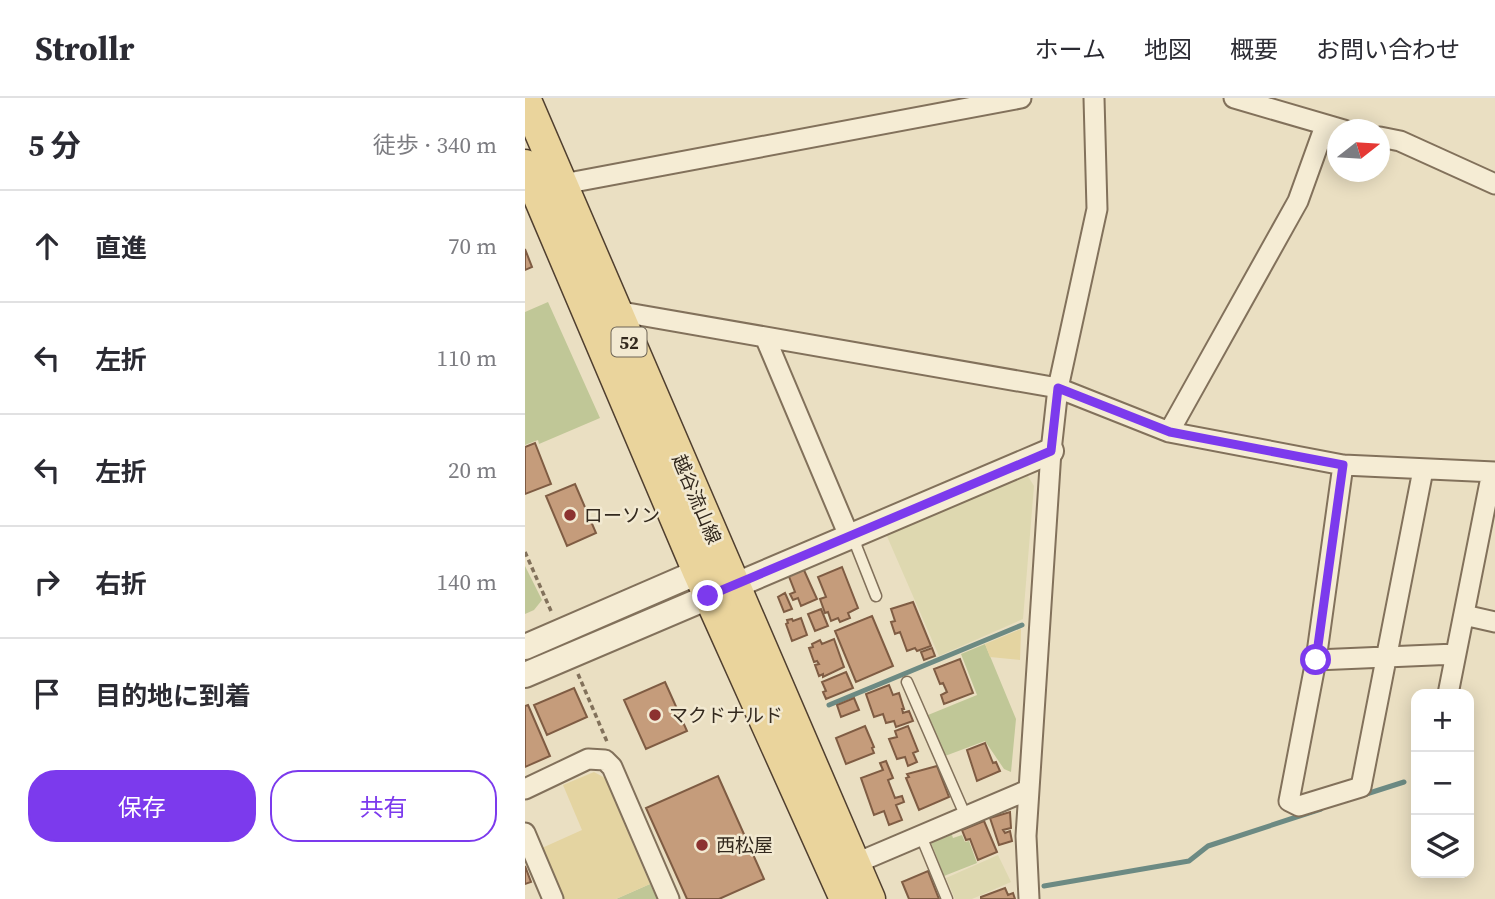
<!DOCTYPE html>
<html lang="ja">
<meta charset="utf-8">
<style>
:root{--surface:#fff;--page:#f7f7f7;--text:#2b2b33;--muted:#7c7c81;--line:#e1e1e2;--accent:#7c3aed}
body{margin:0;font-family:"Source Serif 4","Noto Sans JP",serif;background:var(--page);color:var(--text)}
.controls{position:absolute;right:21px;bottom:21px;display:grid;overflow:hidden;border-radius:14px;box-shadow:0 4px 18px #0003}
.controls button{width:63px;height:63px;display:grid;place-items:center;padding:0;border:0;border-bottom:2px solid var(--line);background:var(--surface);color:var(--text);font:35px sans-serif}
.compass{position:absolute;left:802px;top:21px;width:63px;height:63px;border-radius:50%;background:var(--surface);box-shadow:0 4px 18px #0003;rotate:73deg}
.stop{position:absolute;width:21px;height:21px;margin:-16px;border:5px solid #7c3aed;border-radius:50%;background:#fff}
.stop.end{background:#7c3aed;border-color:#fff;box-shadow:0 2px 7px #0008}
.list{margin:0;padding:0;list-style:none}
h2{display:flex;justify-content:space-between;align-items:center;height:91px;margin:0;padding:0 28px;font-size:30px}
h2 small{font-size:23px;font-weight:400;color:var(--muted)}
.list li{display:grid;grid-template-columns:46px 1fr auto;gap:21px;align-items:center;box-sizing:border-box;height:112px;padding:0 28px;border-top:2px solid var(--line)}
.list b{display:block;font-size:26px;white-space:nowrap}
.list em{font-size:23px;font-style:normal;color:var(--muted)}
.actions{display:flex;gap:14px;padding:21px 28px}
.actions a{flex:1;padding:16px 0;border:2px solid var(--accent);border-radius:28px;text-align:center;font-size:24px;color:var(--accent)}
.actions .main{background:var(--accent);color:#fff}
.icon{flex:none;width:38px;height:38px;fill:none;stroke:currentColor;stroke-width:2;stroke-linecap:round;stroke-linejoin:round}
.map{position:relative;flex:none;width:970px;height:801px;overflow:hidden}
header{display:flex;align-items:center;gap:42px;box-sizing:border-box;height:98px;padding:0 35px;background:var(--surface);border-bottom:2px solid var(--line)}
header strong{font-size:33px}
nav{display:flex;gap:38px;margin-inline-start:auto;font-size:24px}
main{display:flex}
aside{flex:1;background:var(--surface)}
.map>svg:first-child{display:block}
.farmland{fill:#ded8b0}
.green{fill:#c0c797}
.sand{fill:#e4d4a1}
.lines{fill:none;stroke-linecap:round;stroke-linejoin:round}
.stream{stroke:#6c8a83;stroke-width:5}
.building{fill:#c59c7b;stroke:#7f5c43;stroke-width:2}
.service-casing{stroke:#82715b;stroke-width:13}
.minor-casing{stroke:#82715b;stroke-width:23}
.tertiary-casing{stroke:#82715b;stroke-width:28}
.primary-casing{stroke:#503f2f;stroke-width:33}
.path{stroke:#82715b;stroke-width:3.5;stroke-dasharray:5 3.5;stroke-linecap:butt}
.service{stroke:#f5ecd4;stroke-width:10}
.minor{stroke:#f5ecd4;stroke-width:19}
.tertiary{stroke:#f5ecd4;stroke-width:24}
.primary{stroke:#ead49c;stroke-width:30}
.route{stroke:#7c3aed;stroke-width:9}
.poi-dot{fill:#8c3230;stroke:#f2e9d1;stroke-width:2.5}
.labels{text-anchor:middle;dominant-baseline:central;stroke-width:5;stroke-linejoin:round;paint-order:stroke}
.shield{fill:#f2e9d1;stroke:#6c6354;stroke-width:2}
.shield-label{font-size:18px;font-weight:bold;fill:#33291e}
.street-label{font-size:19px;fill:#33291e;stroke:#f2e9d1}
.poi-label{font-size:19px;fill:#33291e;stroke:#f2e9d1;text-anchor:start}
</style>
<header>
<strong>Strollr</strong>
<nav><a>ホーム</a><a>地図</a><a>概要</a><a>お問い合わせ</a></nav>
</header>
<main>
<aside>
<h2>5 分<small>徒歩 · 340 m</small></h2>
<ul class="list">
<li><svg class="icon" aria-label="ahead" viewBox="0 0 24 24"><path d="M12 20V5M6 11l6-6 6 6"/></svg><div><b>直進</b></div><em>70 m</em></li>
<li><svg class="icon" aria-label="left" viewBox="0 0 24 24"><path d="M17 20v-9H6M10 6l-5 5 5 5"/></svg><div><b>左折</b></div><em>110 m</em></li>
<li><svg class="icon" aria-label="left" viewBox="0 0 24 24"><path d="M17 20v-9H6M10 6l-5 5 5 5"/></svg><div><b>左折</b></div><em>20 m</em></li>
<li><svg class="icon" aria-label="right" viewBox="0 0 24 24"><path d="M7 20v-9h11M14 6l5 5-5 5"/></svg><div><b>右折</b></div><em>140 m</em></li>
<li><svg class="icon" aria-label="arrive" viewBox="0 0 24 24"><path d="M6 21V4h12l-3 4 3 4H6"/></svg><div><b>目的地に到着</b></div></li>
</ul>
<div class="actions"><a class="main">保存</a><a>共有</a></div>
</aside>
<div class="map">
<svg width="970" height="801" viewBox="0 0 970 801">
<rect width="100%" height="100%" fill="#eadfc2"/>
<path class="farmland" d="M501,375L509,388L498,521L414,558L361,436Z
M473,757L486,784L447,801H430L421,780Z"/>
<path class="green" d="M23,204L75,320L14,346L13,342L0,347V214Z
M0,468L17,502L9,512L0,516Z
M460,546L491,621L486,674L479,671L460,643L420,658L403,617L452,597L436,556Z
M426,734L428,740L437,737L440,744L444,743L452,765L419,778L405,742Z
M125,786L132,801H91Z"/>
<path class="sand" d="M496,531L495,562L465,559L460,546Z
M69,674L80,680L125,786L91,801H39L17,750L57,732L38,687Z"/>
<g class="lines">
<path class="stream" d="M304,607L497,527
M835,698L879,684
M519,788L664,763L683,748L796,711"/>
</g>
<path class="building" d="M0,151L7,169L0,172Z
M10,345L26,386L0,396V349Z
M50,386L71,435L42,448L21,398Z
M317,469L333,510L323,515L325,520L315,524L313,520L306,523L303,514L300,515L295,501L301,499L293,479Z
M278,470L292,501L276,508L273,500L268,502L265,496L270,494L263,476Z
M260,495L267,511L259,514L253,499Z
M388,504L406,548L392,553L390,550L382,553L375,534L370,536L366,524L370,523L366,511Z
M296,511L303,528L290,533L283,516Z
M347,518L368,568L331,584L310,533Z
M276,520L282,537L267,543L261,526L263,525L262,522L267,521L268,523Z
M309,541L319,569L298,579V576L294,578L290,567L294,566L292,563L289,564L284,550L288,549L287,546L295,542L297,546Z
M407,550L410,558L399,562L396,554Z
M435,561L448,595L419,606L416,597L422,594L418,585L415,586L409,571Z
M321,574L328,590L301,601L298,594L301,593L297,584Z
M140,584L162,633L121,651L99,602Z
M364,587L368,597L374,595L379,611H377L378,615L384,613L388,623L371,629L369,623L361,625L358,616L349,619L341,596Z
M49,590L62,619L22,637L9,607Z
M329,600L334,612L316,619L312,607Z
M3,607L25,658L0,669V608Z
M340,628L349,649L347,650L349,655L321,666L311,640Z
M383,628L393,653L388,655L392,664L383,668L380,659L372,661L364,641L372,639L370,633Z
M460,645L468,665L471,664L475,673L452,683L442,652Z
M361,663L368,680L363,682L370,700L377,698L379,704L371,707L377,722L364,727L359,713L349,717L336,680L358,672L355,665Z
M412,668L424,699L394,712L381,680L384,679L382,676Z
M193,678L239,781L194,801H162L121,710Z
M485,714L486,730L478,732L480,735L485,733L487,743L474,747L465,720Z
M459,723L472,754L453,762L445,741L441,742L437,732Z
M0,768L6,784L0,786Z
M403,773L414,801H384L377,784Z
M480,790L483,797L488,795L490,801H456V799Z"/>
<g class="lines">
<g class="service-casing">
<path id="service" d="M329,437L332,450L351,498
M382,584L441,719
M396,738L422,801"/>
</g>
<g class="minor-casing">
<path id="minor" d="M709,0L819,32
M855,39L875,43L970,86
M38,86L496,0
M91,213L533,290L644,334L818,367L970,374
M240,239L324,438
M644,334L773,103L800,28
M818,367L791,562L764,703L774,708L836,689L898,372
M939,517L970,524
M791,562L931,556
M923,596L967,374
M0,691L63,661L80,662L87,669L144,801
M0,735L28,801
M329,766L503,692
M504,801L501,738L526,353L533,290L572,111L569,0"/>
</g>
<g class="tertiary-casing">
<path id="tertiary" d="M0,549L173,474L189,480
M0,577L526,353"/>
</g>
<g class="primary-casing">
<path id="primary" d="M0,0L345,801
M0,67L173,474L320,801"/>
</g>
<path class="path" d="M0,454L26,513
M53,576L83,646"/>
<use href="#service" class="service"/>
<use href="#minor" class="minor"/>
<use href="#tertiary" class="tertiary"/>
<use href="#primary" class="primary"/>
</g>
<g class="lines">
<path class="route" d="M183,498L526,353L533,290L645,334L818,367L791,562"/>
</g>
<g class="poi-dot">
<circle cx="45" cy="417" r="7"/>
<circle cx="130" cy="617" r="7"/>
<circle cx="177" cy="747" r="7"/>
</g>
<g class="labels">
<rect class="shield" x="86.5" y="229.5" width="35" height="29" rx="5"/>
<g class="shield-label">
<text x="104" y="244">52</text>
</g>
<g class="street-label">
<text transform="translate(172 401) rotate(67)">越谷流山線</text>
</g>
<g class="poi-label">
<text x="59" y="417">ローソン</text>
<text x="144" y="617">マクドナルド</text>
<text x="191" y="747">西松屋</text>
</g>
</g>
</svg>
<div class="controls">
<button>+</button>
<button>−</button>
<button><svg class="icon" aria-label="layers" viewBox="0 0 24 24"><path d="M12 4l9 5-9 5-9-5zM3 14l9 5 9-5"/></svg></button>
</div>
<svg class="compass" viewBox="-18 -18 36 36"><path d="M0-13l5 13h-10z" fill="#e53935"/><path d="M0 13l5-13h-10z" fill="#7c7c81"/></svg>
<div class="stop" style="left:791px;top:562px"></div>
<div class="stop end" style="left:183px;top:498px"></div>
</div>
</main>
